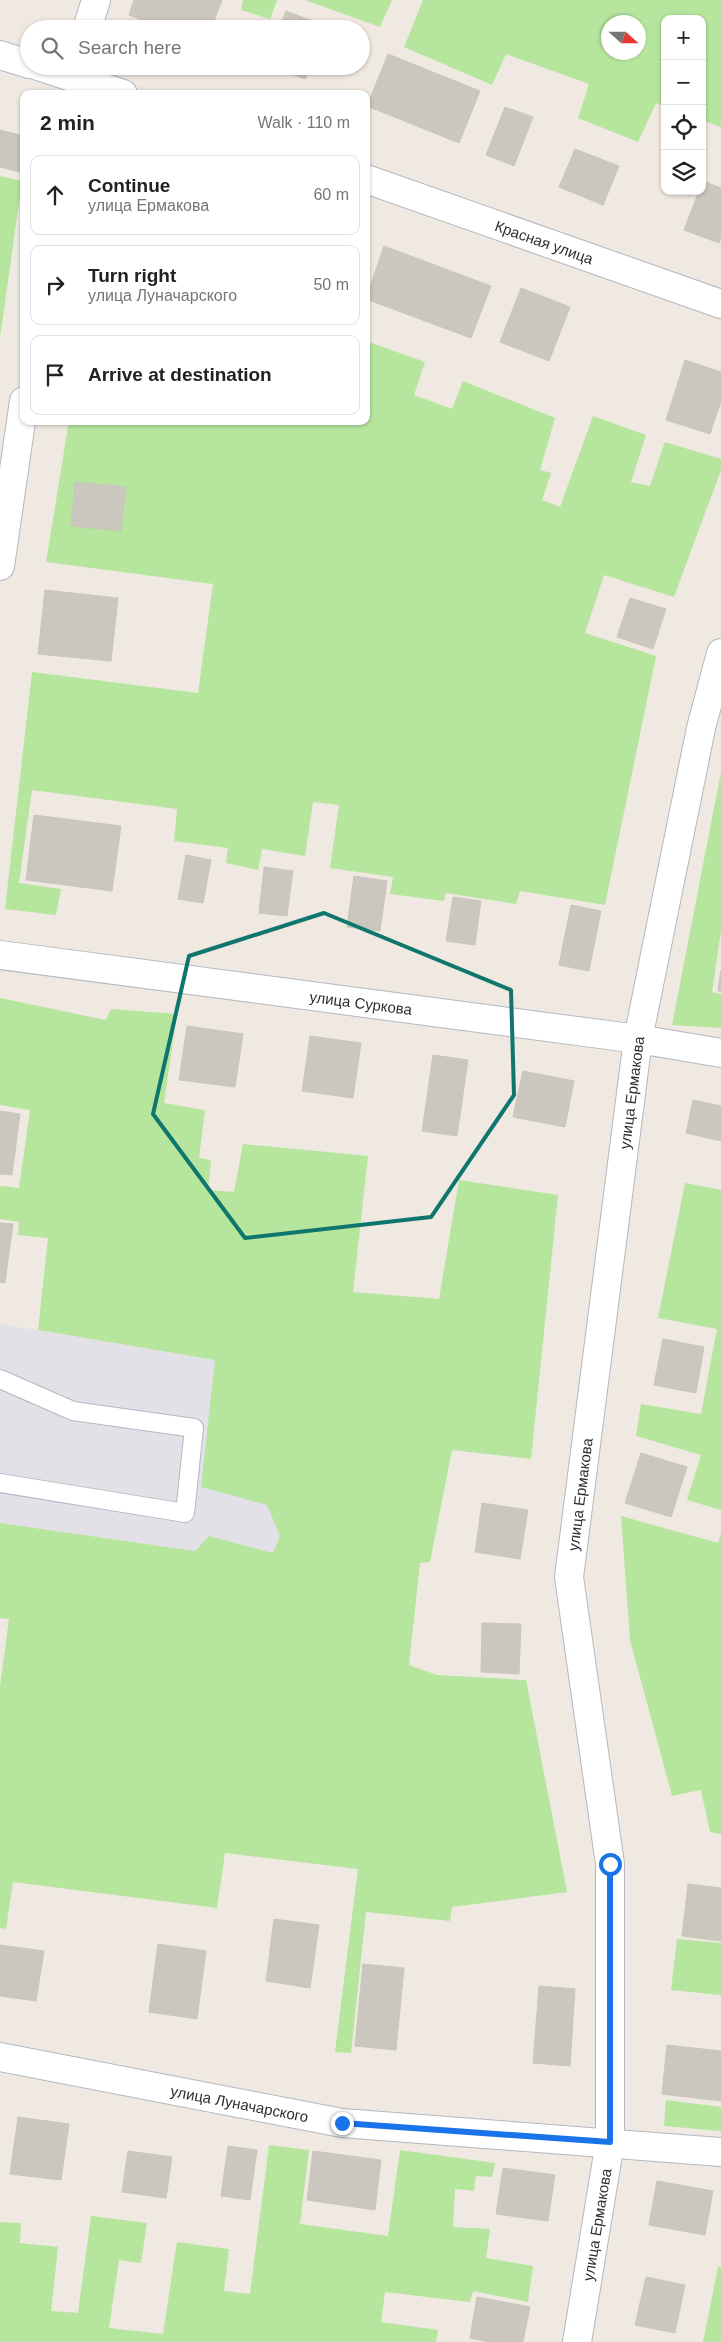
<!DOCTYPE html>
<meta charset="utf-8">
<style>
:root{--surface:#fff;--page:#f2f2f2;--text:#222;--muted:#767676;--line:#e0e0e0}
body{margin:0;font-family:Helvetica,sans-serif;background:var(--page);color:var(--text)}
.controls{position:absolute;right:15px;top:15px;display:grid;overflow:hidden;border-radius:10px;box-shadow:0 1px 4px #0004}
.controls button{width:45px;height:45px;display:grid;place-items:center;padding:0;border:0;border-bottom:1px solid var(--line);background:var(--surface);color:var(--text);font:25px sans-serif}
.compass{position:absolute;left:601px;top:15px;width:45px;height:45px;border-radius:50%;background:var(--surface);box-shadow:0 1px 4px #0004;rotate:111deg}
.stop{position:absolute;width:15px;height:15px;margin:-11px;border:4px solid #1a73e8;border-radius:50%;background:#fff}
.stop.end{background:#1a73e8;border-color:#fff;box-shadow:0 1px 5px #0008}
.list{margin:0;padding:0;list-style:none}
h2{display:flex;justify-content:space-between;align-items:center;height:65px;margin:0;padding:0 20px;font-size:21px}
h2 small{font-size:16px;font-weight:400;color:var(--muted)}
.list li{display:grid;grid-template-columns:32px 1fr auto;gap:15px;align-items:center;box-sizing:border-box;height:80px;margin:0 10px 10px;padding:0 10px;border:1px solid var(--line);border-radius:10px}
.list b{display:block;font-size:19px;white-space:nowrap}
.list p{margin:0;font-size:16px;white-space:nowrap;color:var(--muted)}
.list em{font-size:16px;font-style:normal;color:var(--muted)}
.icon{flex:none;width:28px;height:28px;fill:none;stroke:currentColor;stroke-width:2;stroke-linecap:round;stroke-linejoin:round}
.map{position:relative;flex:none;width:721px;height:2342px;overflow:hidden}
.search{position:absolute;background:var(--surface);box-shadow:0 1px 4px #0004;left:20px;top:20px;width:350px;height:55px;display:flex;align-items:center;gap:12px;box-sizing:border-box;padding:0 18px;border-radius:28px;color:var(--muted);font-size:19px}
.panel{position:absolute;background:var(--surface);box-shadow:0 1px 4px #0004;left:20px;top:90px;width:350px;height:335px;border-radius:10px}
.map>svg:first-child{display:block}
.industrial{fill:#e3e1e8}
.green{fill:#b6e59e;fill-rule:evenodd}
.building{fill:#cbc7bf;stroke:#cbc5ba}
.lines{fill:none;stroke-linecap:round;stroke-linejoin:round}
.lane-casing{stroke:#b4b7c1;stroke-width:20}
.street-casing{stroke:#b4b7c1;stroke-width:30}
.lane{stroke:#fff;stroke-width:18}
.street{stroke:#fff;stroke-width:28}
.route{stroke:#1a73e8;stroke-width:6}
.marked{fill:none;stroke:#0f766e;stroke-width:4;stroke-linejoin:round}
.labels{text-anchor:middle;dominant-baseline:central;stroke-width:4;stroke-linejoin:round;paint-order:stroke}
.street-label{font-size:15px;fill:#2e2e2e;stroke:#fff}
</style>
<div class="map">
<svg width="721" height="2342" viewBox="0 0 721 2342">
<rect width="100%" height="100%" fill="#efe9e1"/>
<path class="industrial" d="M0,1324L215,1360L280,1536L273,1553L210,1536L195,1551L0,1523Z"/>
<path class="green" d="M243,0H277L270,19L241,10Z
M305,0H392L380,27Z
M423,0H721V127L702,120V19H665V106L656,103L638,142L578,118L589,84L506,54L492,85L404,47ZM608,22H638V52H608Z
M0,176L22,181L0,338Z
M366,341L425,362L414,395L452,409L463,381L555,418L540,470L551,473L542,500L560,507L593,416L646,435L631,482L650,486L665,442L721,459V470L674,597L604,575L585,633L656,656L605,905L520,891L516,904L446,893L444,901L390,894L393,877L330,868L339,805L313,802L305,856L262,849L258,870L226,863L228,848L174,841L177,809L32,790L19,883L61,889L56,915L5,909L32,672L198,693L213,584L46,562L69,421H366Z
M721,772V931L712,992L721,994V1028L672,1025Z
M0,998L106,1020L111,1009L177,1014L164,1103L205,1110L199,1158L211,1160L208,1190L234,1192L243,1144L368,1156L353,1292L439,1299L459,1180L558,1195L531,1459L452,1450L430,1562L420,1563L409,1665L437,1675L526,1680L567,1892L452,1907L450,1921L366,1912L351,2053L335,2052L358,1869L225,1853L217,1908L13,1882L6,1929L0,1928V1686L9,1619L0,1618V1523L195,1551L209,1536L273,1553L280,1536L267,1505L201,1487L215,1360L38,1330L48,1238L18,1235L19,1222L0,1219V1186L19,1188L30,1110L0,1105Z
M685,1183L721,1190V1510L687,1500L701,1455L636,1436L641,1404L701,1414L717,1329L658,1318Z
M621,1516L718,1543L721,1533V1834L710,1832L701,1790L672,1796L630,1640Z
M677,1939L721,1943V1995L671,1990Z
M666,2100L721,2107V2131L664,2126Z
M269,2145L309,2150L300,2224L388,2236L400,2150L495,2163L492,2177L476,2176L474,2191L455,2189L453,2227L490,2229L486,2258L533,2266L528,2302L473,2291L470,2302L385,2292L381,2322L438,2330L436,2342H0V2222L21,2223L20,2243L58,2247L51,2311L78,2313L91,2216L147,2223L141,2263L119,2260L109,2328L163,2334L177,2242L229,2249L224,2291L250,2294Z
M718,2267H721V2342H703Z"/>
<path class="building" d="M134,0H222L211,29H166L129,15Z
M286,11L326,26L325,29H279Z
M388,54L480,91L459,143L367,106Z
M271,66H310L305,79Z
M505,107L533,117L514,166L486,155Z
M0,130L24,136V157L20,172L0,167Z
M575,149L619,166L603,205L559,187Z
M703,181L721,188V238L719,243L684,230L699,191H702Z
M384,246L491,286L471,338L366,299Z
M521,288L570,307L549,361L500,342Z
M685,360L721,372V401L710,434L666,420Z
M75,482L126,487L121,531L71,526Z
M45,590L118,598L111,661L38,654Z
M630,598L666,609L653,649L617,637Z
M34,815L121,826L112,891L26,880Z
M186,855L211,860L203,903L178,899Z
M264,867L293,871L287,916L259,913Z
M354,876L387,881L380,931L347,927Z
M453,897L481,901L475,945L446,941Z
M571,905L601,911L589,971L559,965Z
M721,970V991H718Z
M187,1026L243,1034L235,1087L179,1080Z
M310,1036L361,1043L353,1098L302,1091Z
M433,1055L468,1060L457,1136L422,1131Z
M523,1071L574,1081L565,1127L513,1117Z
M693,1100L721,1106V1141L686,1133Z
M0,1111L20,1114L12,1175L0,1174Z
M0,1223L13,1224L5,1283L0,1282Z
M663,1339L704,1347L696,1393L654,1385Z
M641,1453L687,1467L671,1517L625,1503Z
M482,1503L528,1510L520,1559L475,1552Z
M482,1623L521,1624L519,1674L481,1672Z
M688,1884L721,1888V1941L682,1936Z
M274,1919L319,1925L310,1988L266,1981Z
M158,1944L206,1951L197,2019L149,2012Z
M0,1945L44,1951L36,2001L0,1996Z
M363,1964L404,1968L396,2050L355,2046Z
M539,1986L575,1989L570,2066L533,2063Z
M667,2045L721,2051V2101L662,2094Z
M18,2117L69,2124L61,2180L10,2174Z
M228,2146L257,2150L250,2200L221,2196Z
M128,2151L172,2157L166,2198L122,2192Z
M313,2151L381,2160L375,2210L307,2200Z
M503,2168L555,2175L548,2221L496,2214Z
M657,2181L713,2191L705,2235L649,2225Z
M646,2277L685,2285L675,2333L635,2325Z
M477,2297L530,2307L523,2342H489L470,2338Z"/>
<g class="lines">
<g class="lane-casing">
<path id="lane" d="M0,1379L73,1411L194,1428L185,1513L0,1483"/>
</g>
<g class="street-casing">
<g id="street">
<path d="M87,29L96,0"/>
<path d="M0,55L29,64"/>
<path d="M38,66L123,94"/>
<path id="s1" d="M366,179L721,304"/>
<path d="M0,566L24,401"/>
<path id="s2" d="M0,955L638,1039L721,1053"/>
<path id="s3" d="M0,2057L342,2123L721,2152"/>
<path id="s4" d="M577,2342L610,2142V1864L569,1577L638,1039L701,728L721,653"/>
</g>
</g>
<use href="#lane" class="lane"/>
<use href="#street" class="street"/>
</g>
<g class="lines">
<path class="route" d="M342,2123L610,2142V1864"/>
</g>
<path class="marked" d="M324,913L511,990L514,1095L431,1217L245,1238L153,1114L189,956Z"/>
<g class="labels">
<g class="street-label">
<text stroke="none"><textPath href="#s1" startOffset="189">Красная улица</textPath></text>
<text stroke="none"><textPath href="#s2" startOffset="364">улица Суркова</textPath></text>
<text stroke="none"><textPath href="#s4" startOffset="1259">улица Ермакова</textPath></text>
<text stroke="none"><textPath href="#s4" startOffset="854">улица Ермакова</textPath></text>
<text stroke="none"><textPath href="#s3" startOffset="244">улица Луначарского</textPath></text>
<text stroke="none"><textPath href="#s4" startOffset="119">улица Ермакова</textPath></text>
</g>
</g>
</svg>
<div class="controls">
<button>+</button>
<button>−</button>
<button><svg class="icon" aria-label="locate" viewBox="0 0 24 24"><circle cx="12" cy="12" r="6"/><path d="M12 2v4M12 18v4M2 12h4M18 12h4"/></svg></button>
<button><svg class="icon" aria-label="layers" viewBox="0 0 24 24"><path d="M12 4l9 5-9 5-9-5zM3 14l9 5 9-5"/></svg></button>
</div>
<svg class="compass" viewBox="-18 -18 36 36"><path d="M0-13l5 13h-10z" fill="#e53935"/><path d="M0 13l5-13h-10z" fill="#767676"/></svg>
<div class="stop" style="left:610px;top:1864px"></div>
<div class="stop end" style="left:342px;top:2123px"></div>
<div class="search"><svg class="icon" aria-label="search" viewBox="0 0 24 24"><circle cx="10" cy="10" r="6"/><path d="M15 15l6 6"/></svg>Search here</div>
<section class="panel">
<h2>2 min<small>Walk · 110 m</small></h2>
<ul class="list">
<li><svg class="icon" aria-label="ahead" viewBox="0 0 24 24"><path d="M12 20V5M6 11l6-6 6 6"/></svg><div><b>Continue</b><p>улица Ермакова</p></div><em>60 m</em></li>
<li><svg class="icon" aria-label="right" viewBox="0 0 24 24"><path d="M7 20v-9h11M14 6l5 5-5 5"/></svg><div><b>Turn right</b><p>улица Луначарского</p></div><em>50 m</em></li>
<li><svg class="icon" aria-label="arrive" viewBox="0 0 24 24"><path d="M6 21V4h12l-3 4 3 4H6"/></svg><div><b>Arrive at destination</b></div></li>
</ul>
</section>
</div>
